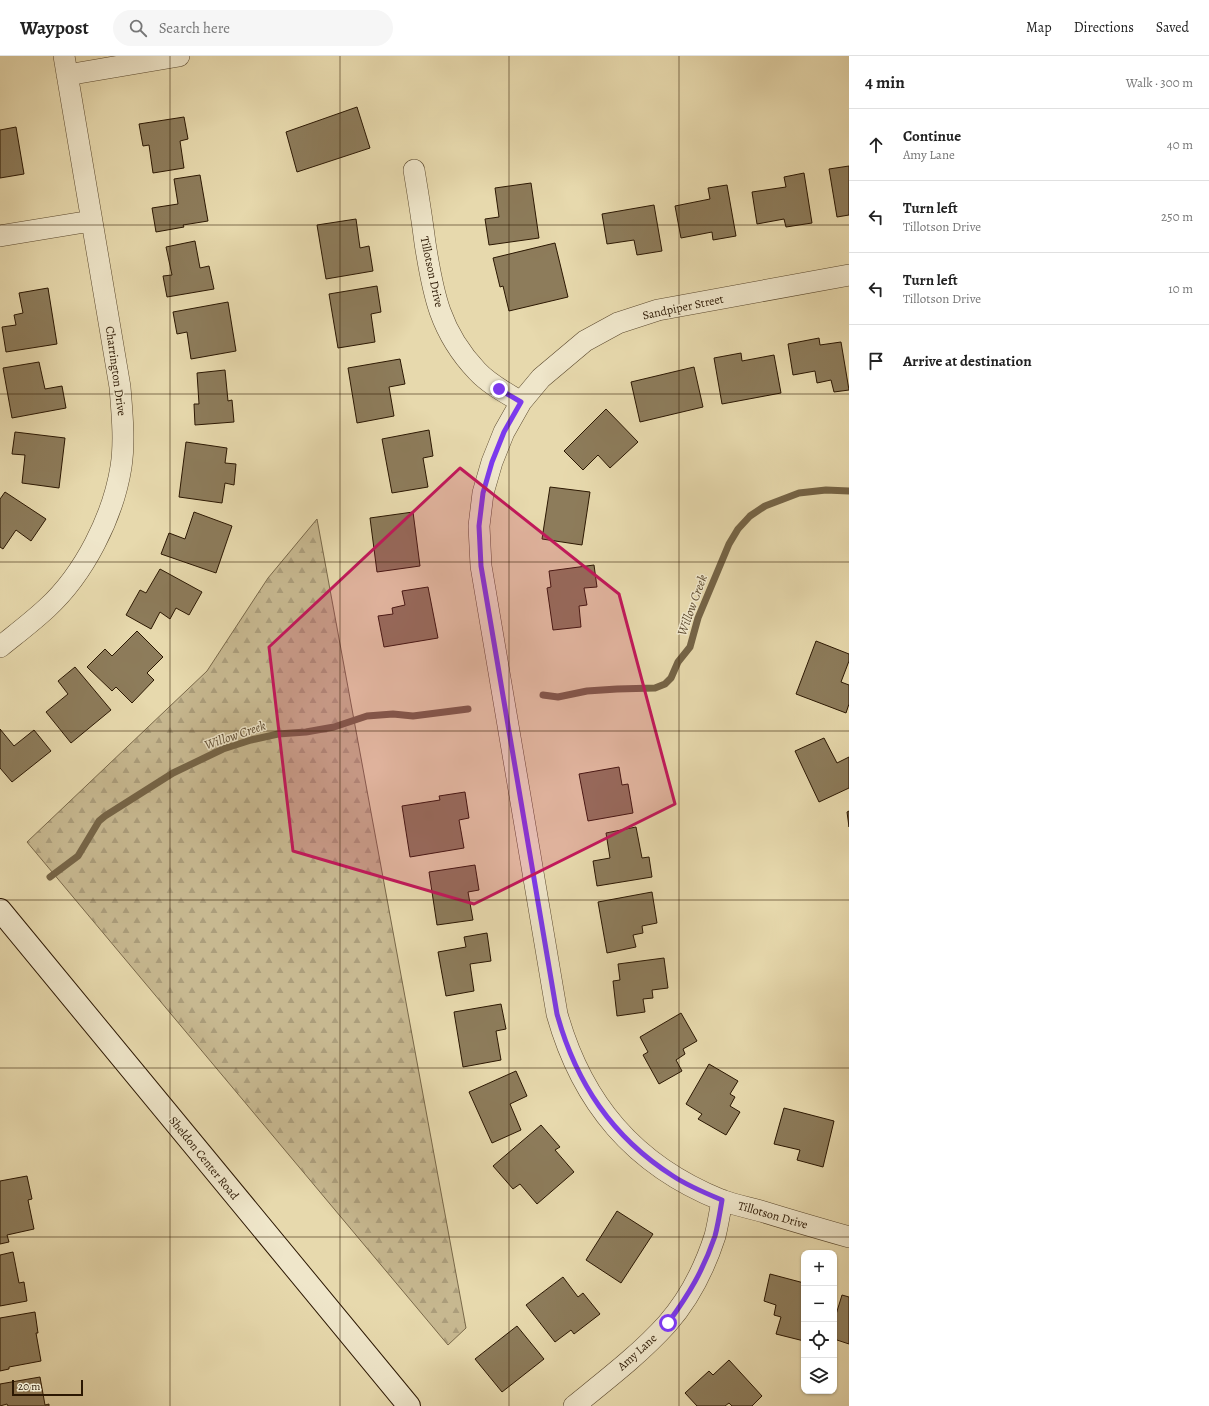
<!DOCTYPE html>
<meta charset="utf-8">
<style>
:root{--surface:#fff;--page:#f6f6f6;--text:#222;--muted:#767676;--line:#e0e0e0}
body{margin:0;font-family:Alegreya,serif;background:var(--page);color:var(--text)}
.controls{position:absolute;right:12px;bottom:12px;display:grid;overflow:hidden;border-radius:8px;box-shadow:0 1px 3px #0004}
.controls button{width:36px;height:36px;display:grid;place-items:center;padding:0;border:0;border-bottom:1px solid var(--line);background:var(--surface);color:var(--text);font:20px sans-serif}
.scale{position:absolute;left:12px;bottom:10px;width:71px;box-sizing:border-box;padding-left:4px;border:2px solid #2b1702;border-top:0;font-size:11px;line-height:14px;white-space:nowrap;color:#2b1702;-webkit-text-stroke:3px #efe6ca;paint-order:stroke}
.stop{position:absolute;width:12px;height:12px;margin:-9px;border:3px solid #7c3aed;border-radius:50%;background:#fff}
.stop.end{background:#7c3aed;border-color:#fff;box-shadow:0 1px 4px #0008}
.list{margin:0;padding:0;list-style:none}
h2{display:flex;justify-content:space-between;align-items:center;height:52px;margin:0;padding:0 16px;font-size:17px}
h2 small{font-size:13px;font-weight:400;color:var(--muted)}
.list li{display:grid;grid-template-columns:26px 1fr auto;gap:12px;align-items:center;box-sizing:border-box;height:72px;padding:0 16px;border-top:1px solid var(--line)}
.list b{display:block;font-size:15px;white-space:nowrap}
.list p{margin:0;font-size:13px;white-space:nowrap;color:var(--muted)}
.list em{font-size:13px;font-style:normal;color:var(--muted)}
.icon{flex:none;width:22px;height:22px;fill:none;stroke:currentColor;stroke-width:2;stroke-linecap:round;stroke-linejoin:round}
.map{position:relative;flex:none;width:849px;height:1350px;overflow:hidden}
header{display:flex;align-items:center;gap:24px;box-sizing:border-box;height:56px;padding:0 20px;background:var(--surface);border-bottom:1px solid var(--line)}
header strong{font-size:19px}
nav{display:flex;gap:22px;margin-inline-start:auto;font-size:14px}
.search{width:280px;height:36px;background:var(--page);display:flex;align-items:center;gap:10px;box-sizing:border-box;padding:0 14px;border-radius:22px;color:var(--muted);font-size:15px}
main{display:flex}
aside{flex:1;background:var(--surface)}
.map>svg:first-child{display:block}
.forest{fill:url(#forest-firs);stroke:#796849}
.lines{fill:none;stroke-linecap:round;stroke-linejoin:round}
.stream{stroke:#756446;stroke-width:7}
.building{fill:#8d7c5b;stroke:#2b1702}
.street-casing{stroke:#5a482d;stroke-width:22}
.secondary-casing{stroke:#2b1702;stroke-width:24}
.street{stroke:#efe6ca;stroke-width:21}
.secondary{stroke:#efe6ca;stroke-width:22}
.route{stroke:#7c3aed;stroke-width:5}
.marked{fill:#c2185b;fill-opacity:0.2;stroke:#c2185b;stroke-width:3;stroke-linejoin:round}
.grid{fill:none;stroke:#2b1702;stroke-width:1;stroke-opacity:0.55}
.labels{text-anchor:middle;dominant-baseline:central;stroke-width:3;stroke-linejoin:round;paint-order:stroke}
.street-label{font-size:12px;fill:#2b1702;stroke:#efe6ca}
.water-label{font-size:13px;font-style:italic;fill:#5d4a2f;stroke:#efe6ca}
</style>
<header>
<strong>Waypost</strong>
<div class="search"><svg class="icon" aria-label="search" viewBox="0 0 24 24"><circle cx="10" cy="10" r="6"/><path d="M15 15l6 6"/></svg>Search here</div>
<nav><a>Map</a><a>Directions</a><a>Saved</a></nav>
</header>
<main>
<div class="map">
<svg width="849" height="1350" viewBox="0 0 849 1350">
<defs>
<pattern id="forest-firs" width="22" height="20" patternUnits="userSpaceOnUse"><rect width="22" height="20" fill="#c7b890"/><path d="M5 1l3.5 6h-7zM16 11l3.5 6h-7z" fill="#ab9d7b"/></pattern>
</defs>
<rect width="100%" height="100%" fill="#e7d9ad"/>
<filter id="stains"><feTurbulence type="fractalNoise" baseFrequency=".005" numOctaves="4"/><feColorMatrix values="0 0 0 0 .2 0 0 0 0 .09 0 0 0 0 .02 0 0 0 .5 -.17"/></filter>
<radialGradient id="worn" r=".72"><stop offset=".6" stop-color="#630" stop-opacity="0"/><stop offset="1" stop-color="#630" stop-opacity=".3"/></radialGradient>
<path class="forest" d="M317,463L466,1272L448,1289L27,786L207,615L268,522Z"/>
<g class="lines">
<path class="stream" d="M543,639L558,641L587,635L617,633L655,632L665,628L671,622L678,606L690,591L698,562L729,488L738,473L750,460L765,450L799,437L826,434L849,435
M50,821L78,800L99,765L105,760L173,717L223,693L251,684L278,678L306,676L334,671L367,660L393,658L413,660L468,653"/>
</g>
<path class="building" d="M357,51L370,92L297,116L286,76Z
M184,61L188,83L180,85L184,112L153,117L149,89L143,90L139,68Z
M16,71L24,118L0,122V74Z
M849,110V159L837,161L829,113Z
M804,117L812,167L786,171L784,163L757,168L752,136L786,131L784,121Z
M200,119L208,165L183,169L184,171L156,176L152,152L178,148L174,123Z
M531,127L539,182L489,189L485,163L499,161L495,132Z
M727,129L736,180L713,184L712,176L681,182L675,150L710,143L708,132Z
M654,149L662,195L637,199L634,184L607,188L602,158Z
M356,163L360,192L369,190L373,215L326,223L317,169Z
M195,185L200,212L209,210L214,233L167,241L163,220L172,219L166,191Z
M555,187L568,241L509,255L503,230L500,231L493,202Z
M377,230L381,256L371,258L375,286L338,292L329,238Z
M48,232L57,288L6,296L2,271L16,269L14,259L23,257L19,237Z
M228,246L236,295L191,303L187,276L177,278L173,256Z
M819,282L820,289L841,286L849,334L834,336L831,324L817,327L815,315L793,319L788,288Z
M741,297L742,305L774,299L781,337L722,348L714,302Z
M400,303L405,328L389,331L394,360L357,367L348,312Z
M39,306L45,333L62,330L66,352L12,362L3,312Z
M694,311L703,351L640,366L631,326Z
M225,314L228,345L232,344L234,366L195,369L194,348H199L197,317Z
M606,353L638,386L610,412L598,399L583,414L564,395Z
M429,374L433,400L423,402L428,431L392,437L382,383Z
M15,376L65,382L59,432L22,427L25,399L12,398Z
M186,386L227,392L225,407L236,408L234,429L225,427L222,447L179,441Z
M550,431L590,436L582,489L542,483Z
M5,436L46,463L31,485L16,474L3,493L0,491V443Z
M194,456L232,470L216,517L161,498L169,477L185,483Z
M413,456L420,510L377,516L370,462Z
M594,509L597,531L584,532L587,549L579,550L581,571L553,574L547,532L551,531L549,515Z
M160,513L202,536L189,559L176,552L170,563L160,556L151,573L126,559L140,534L146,537Z
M428,531L438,582L384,591L378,560L393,558L392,552L405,549L402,535Z
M137,575L163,601L147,617L154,624L132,647L116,631L112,635L87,611L105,593L112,600Z
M816,585L849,598V605L841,626L849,629V648L846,657L796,638Z
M75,611L111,654L71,687L46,656L68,638L58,625Z
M0,673L14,690L34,674L51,695L12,726L0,712Z
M824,682L837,707L849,701V732L819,746L795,695Z
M619,711L622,729L628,728L633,757L588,765L579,718Z
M465,736L469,762L459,764L464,792L410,801L402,750L440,744L439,740Z
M849,755V771L847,756Z
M636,771L642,802L649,801L652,821L597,830L593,805L610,802L606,777Z
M475,809L479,834L468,836L473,864L437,869L429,816Z
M652,836L657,867L642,870L643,877L633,879L636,891L607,897L598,846Z
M487,877L491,905L470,908L474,935L446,940L438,896L466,891L464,881Z
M664,902L668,932L652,934L653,942L643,943L645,956L617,960L613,925L620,924L618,908Z
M501,948L506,973L496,975L501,1004L463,1011L454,956Z
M681,957L697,985L683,993L685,998L676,1004L682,1015L659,1028L643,999L648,996L640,981Z
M709,1008L738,1025L730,1038L735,1041L730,1050L740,1056L726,1079L698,1063L702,1058L686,1048Z
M516,1015L527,1040L510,1048L521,1074L492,1087L469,1036Z
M784,1052L834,1065L823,1111L797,1104L800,1094L774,1088Z
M541,1069L560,1091L555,1094L574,1116L537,1148L520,1128L513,1133L493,1110Z
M27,1120L32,1143L28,1144L34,1173L7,1179L9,1186L0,1188V1125Z
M617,1155L653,1178L621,1227L586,1204Z
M13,1196L19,1227L24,1226L27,1245L0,1250V1199Z
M770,1218L804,1227V1285L776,1278L781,1261L774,1259L776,1249L764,1245Z
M563,1221L578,1241L583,1237L600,1258L574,1278L571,1274L555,1286L526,1249Z
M842,1239L849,1241V1288L834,1283V1265Z
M35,1256L38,1277H36L41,1305L9,1311V1313L0,1315V1262Z
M517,1270L544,1303L502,1336L475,1303Z
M729,1304L762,1340L752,1350H732L729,1347L725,1350H697L685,1337L709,1315L713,1319Z
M40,1321L45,1349L49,1348V1350H8L7,1348L0,1350V1328Z"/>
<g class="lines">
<g class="street-casing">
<path id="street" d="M67,19L179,0
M414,114C418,138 422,163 425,187C433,238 440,276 477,315C489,328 506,337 521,346
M0,180L91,165
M849,219L658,254L618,267L585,285L541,322L521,346L504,376L492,406L483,437L479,470L481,510L557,958C582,1047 634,1109 721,1144C735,1149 750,1152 764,1156C793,1165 821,1173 849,1181
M0,591C16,578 32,566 47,552C84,518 113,461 121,411C125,385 122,357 120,331L64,0
M574,1350C606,1324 640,1298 667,1268C689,1243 705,1211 715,1180C718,1168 720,1156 722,1144"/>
</g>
<g class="secondary-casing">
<path id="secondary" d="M0,854L409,1350"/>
</g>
<use href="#street" class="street"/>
<use href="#secondary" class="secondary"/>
</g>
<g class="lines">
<path class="route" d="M499,333L521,346L504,376L492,406L483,437L479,470L481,510L557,958C576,1027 612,1081 673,1120C688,1130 705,1137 722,1144C720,1156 718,1169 715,1180C703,1215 689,1238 668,1267"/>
</g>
<path class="marked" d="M460,412L619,538L675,748L474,848L293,795L269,591Z"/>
<path class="grid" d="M170,0V1350M340,0V1350M509,0V1350M679,0V1350M0,169H849M0,338H849M0,506H849M0,675H849M0,844H849M0,1012H849M0,1181H849"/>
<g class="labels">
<g class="street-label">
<text transform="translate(432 216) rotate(78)">Tillotson Drive</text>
<text transform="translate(683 251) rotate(-12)">Sandpiper Street</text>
<text transform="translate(116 315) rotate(82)">Charrington Drive</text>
<text transform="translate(204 1102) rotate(51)">Sheldon Center Road</text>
<text transform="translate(773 1159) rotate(16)">Tillotson Drive</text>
<text transform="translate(637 1296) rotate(-42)">Amy Lane</text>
</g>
<g class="water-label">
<text transform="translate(692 549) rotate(-70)">Willow Creek</text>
<text transform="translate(235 679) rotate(-19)">Willow Creek</text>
</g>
</g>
<rect width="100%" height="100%" filter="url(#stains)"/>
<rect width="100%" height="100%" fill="url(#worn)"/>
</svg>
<div class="controls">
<button>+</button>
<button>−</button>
<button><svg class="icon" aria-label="locate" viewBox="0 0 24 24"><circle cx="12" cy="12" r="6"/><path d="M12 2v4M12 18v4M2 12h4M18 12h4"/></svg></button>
<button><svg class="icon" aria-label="layers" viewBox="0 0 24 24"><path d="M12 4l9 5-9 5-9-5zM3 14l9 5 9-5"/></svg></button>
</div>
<div class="scale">20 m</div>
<div class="stop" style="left:668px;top:1267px"></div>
<div class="stop end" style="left:499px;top:333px"></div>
</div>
<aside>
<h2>4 min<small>Walk · 300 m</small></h2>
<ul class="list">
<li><svg class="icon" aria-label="ahead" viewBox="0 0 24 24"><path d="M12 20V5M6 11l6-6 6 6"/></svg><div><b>Continue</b><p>Amy Lane</p></div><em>40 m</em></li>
<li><svg class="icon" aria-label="left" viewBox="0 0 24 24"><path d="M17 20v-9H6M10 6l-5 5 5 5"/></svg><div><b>Turn left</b><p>Tillotson Drive</p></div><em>250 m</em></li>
<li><svg class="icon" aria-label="left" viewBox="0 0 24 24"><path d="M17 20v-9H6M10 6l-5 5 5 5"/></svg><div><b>Turn left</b><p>Tillotson Drive</p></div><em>10 m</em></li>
<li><svg class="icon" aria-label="arrive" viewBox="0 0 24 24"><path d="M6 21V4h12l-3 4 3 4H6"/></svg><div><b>Arrive at destination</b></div></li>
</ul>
</aside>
</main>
